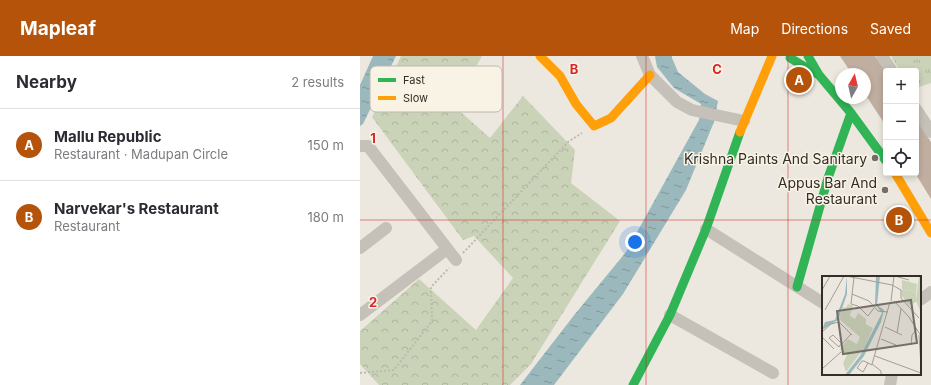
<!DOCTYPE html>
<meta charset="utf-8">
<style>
:root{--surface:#fff;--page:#f7f7f7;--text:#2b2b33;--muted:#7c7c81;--line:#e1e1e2;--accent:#b45309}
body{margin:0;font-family:Inter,sans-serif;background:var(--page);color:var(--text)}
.controls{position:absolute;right:12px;top:12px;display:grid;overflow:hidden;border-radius:4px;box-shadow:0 2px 6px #0003}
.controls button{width:36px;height:36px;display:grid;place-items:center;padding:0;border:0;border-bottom:1px solid var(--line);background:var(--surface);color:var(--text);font:20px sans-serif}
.compass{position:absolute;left:475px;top:12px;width:36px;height:36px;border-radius:50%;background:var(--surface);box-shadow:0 2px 6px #0003;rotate:8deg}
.you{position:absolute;left:275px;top:186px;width:14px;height:14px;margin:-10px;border:3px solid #fff;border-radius:50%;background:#1a73e8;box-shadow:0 0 0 6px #1a73e833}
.badge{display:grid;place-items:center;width:26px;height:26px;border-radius:50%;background:var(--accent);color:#fff;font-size:13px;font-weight:700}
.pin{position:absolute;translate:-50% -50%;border:2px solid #fff;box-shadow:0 1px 4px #0006}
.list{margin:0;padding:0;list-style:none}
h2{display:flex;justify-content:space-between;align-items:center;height:52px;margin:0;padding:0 16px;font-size:17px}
h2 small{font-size:13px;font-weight:400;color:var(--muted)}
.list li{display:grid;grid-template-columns:26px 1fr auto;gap:12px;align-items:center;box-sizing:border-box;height:72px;padding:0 16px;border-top:1px solid var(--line)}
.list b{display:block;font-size:15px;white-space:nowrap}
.list p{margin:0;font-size:13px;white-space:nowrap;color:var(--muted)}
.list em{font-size:13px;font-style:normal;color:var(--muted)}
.icon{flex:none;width:22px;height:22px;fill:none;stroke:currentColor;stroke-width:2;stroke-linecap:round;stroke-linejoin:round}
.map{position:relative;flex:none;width:571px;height:329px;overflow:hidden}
header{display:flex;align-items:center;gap:24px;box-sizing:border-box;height:56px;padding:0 20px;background:var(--accent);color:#fff}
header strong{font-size:19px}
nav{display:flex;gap:22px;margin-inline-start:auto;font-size:14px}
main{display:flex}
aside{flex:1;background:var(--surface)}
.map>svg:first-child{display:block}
.forest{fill:url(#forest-crowns)}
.park{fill:url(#park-tufts)}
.water{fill:url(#water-ripples)}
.building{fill:#c0aea0}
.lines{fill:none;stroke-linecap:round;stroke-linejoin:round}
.path{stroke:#beb8b1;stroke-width:2;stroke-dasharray:2 2;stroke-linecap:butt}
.street{stroke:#c5c0b8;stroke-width:12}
.fast{stroke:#30b455;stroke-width:9}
.slow{stroke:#ff9f0a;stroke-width:9}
.grid{fill:none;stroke:#d62828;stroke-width:1;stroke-opacity:0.55}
.poi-dot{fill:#756e67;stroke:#f9f3e6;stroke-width:1.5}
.labels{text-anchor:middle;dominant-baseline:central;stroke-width:3;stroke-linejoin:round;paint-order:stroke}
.poi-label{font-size:14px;fill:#352d27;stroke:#f9f3e6;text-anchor:end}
.inset-road{fill:none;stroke:#a39d95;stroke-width:1}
.view{fill:#756e67;fill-opacity:0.15;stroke:#756e67;stroke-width:2}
.inset-edge{fill:none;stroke:#352d27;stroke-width:2}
.key{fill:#f9f3e6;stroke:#beb8ad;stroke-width:1}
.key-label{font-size:11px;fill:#352d27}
.grid-label{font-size:13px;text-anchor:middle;font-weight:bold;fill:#d62828;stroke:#f9f3e6;stroke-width:3;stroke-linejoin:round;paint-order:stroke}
</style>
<header>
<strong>Mapleaf</strong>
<nav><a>Map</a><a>Directions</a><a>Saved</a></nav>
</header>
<main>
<aside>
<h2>Nearby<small>2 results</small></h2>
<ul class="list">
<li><span class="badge">A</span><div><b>Mallu Republic</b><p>Restaurant · Madupan Circle</p></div><em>150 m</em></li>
<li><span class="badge">B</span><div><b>Narvekar's Restaurant</b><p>Restaurant</p></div><em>180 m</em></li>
</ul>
</aside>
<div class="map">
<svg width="571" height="329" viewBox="0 0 571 329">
<defs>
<pattern id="forest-crowns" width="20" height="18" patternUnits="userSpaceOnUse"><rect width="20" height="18" fill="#cad3b8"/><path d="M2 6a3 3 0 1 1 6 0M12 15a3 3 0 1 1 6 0" fill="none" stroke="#aeb59e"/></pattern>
<pattern id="park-tufts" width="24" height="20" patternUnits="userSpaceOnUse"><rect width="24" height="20" fill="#cad3b8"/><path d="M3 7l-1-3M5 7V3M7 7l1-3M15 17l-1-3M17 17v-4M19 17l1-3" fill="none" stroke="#aeb59e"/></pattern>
<pattern id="water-ripples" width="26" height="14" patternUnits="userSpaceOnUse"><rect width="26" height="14" fill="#9bb9bd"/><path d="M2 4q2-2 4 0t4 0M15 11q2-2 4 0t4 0" fill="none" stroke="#7f979a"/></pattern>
</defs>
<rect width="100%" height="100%" fill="#ece8df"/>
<path class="forest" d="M41,0H122L94,50L130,82L163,40L215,94L211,127L260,165L171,308L150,329H19L0,308V275L59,223L116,274L153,222L114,180L103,184L12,61Z"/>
<path class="park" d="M531,0H571V27L556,32V15H540Z"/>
<path class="water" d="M13,0H36L3,68L0,70V29Z
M295,0H312V2L318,16L345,38L358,45L354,66L326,134L263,238L194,329H160L215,258L266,196L339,64L341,48L314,32L297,11Z"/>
<path class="building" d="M480,0H515L526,16V70L505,38V18H492Z
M556,63L571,86V143L555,117Z"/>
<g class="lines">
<path class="path" d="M103,197L208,86L222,77
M0,317L34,314L72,265L71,231L89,212"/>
<path class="street" d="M282,0L290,19L317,46L332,54L384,65
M522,0L532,15
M556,53L571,76
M0,90H8L96,204
M346,173L463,247
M0,192L26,172
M560,244L571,236
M0,259L87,193
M310,259L413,317
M530,329L532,318"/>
<path class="fast" d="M448,0L459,19L491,57L526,105
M430,2L457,18
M437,231L468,122L491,57
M273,329L310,259L346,173L380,76"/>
<path class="slow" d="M180,0L200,20L216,48L234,70L251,62L290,19
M380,76L412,0
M535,117L571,177"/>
</g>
<path class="grid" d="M143,0V329M286,0V329M428,0V329M0,164H571"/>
<g class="poi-dot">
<circle cx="515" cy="102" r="4"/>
<circle cx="525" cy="134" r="4"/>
</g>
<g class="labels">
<g class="poi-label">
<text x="507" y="102">Krishna Paints And Sanitary</text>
<text x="517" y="126">Appus Bar And<tspan x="517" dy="16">Restaurant</tspan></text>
</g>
</g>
<g transform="translate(462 220)">
<rect width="99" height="99" fill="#ece8df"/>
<path d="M97,0H99V37L94,25ZM26,28L31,30L28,40L33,43L36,37L44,43V48L51,52L42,72L24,96L21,87L25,79L18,73L26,63L35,68L38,61L17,43L21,31L24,32Z" fill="#cad3b8"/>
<path d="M80,4L95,8L94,16L80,13Z" fill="#cad3b8"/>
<path d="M80,13L94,16V26L87,29L80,20Z" fill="#cad3b8"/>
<path d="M25,0V18L16,44L0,54L3,46L13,44L23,18ZM54,0H58L55,29L62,34L59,46L42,80L27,99H23L38,80L60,37L53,28Z" fill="#9bb9bd"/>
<path class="inset-road" d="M24,0L70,9M73,0L87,4M32,1L29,28L36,30L46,40L52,32M70,9L79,14V22L97,42M0,14L8,0M30,18L47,25L56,35L66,36M69,25L72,0M72,25L87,41L99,60M3,34L22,0M63,51L80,59M0,56L9,48L17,46L30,59M75,57L79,33M97,59L99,90M0,61L12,73M59,63L74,69M20,68L11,59L7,62L17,71V70L20,68L29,58M89,69L90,59L95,53M53,80L99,97M46,87L41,96L35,92L40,85H42L50,89M0,93L19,76M59,99V95L50,88L68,26"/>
<path class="view" d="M89,24L95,67L21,78L15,35Z"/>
<rect width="99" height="99" class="inset-edge"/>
</g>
<rect x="10" y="10" width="132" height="46" rx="6" class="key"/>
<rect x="18" y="22" width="18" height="4" fill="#30b455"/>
<rect x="18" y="40" width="18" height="4" fill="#ff9f0a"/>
<g class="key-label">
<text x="43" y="28">Fast</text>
<text x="43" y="46">Slow</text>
</g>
<g class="grid-label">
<text x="214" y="18">B</text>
<text x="357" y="18">C</text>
<text x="13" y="87">1</text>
<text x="13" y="251">2</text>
</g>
</svg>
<div class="controls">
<button>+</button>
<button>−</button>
<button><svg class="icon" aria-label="locate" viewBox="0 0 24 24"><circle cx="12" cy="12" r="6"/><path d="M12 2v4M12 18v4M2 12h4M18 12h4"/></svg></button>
</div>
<svg class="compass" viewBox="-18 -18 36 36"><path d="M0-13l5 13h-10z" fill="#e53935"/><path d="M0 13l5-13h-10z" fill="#7c7c81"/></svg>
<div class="you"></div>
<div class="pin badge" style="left:439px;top:24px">A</div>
<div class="pin badge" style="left:539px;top:164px">B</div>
</div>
</main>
